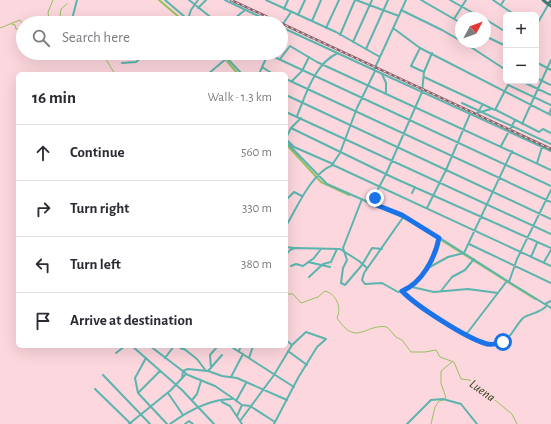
<!DOCTYPE html>
<meta charset="utf-8">
<style>
:root{--surface:#fff;--page:#f7f7f7;--text:#2b2b33;--muted:#7c7c81;--line:#e1e1e2}
body{margin:0;font-family:"Alegreya Sans",sans-serif;background:var(--page);color:var(--text)}
.controls{position:absolute;right:12px;top:12px;display:grid;overflow:hidden;border-radius:6px;box-shadow:0 4px 16px #0002}
.controls button{width:36px;height:36px;display:grid;place-items:center;padding:0;border:0;border-bottom:1px solid var(--line);background:var(--surface);color:var(--text);font:20px sans-serif}
.compass{position:absolute;left:455px;top:12px;width:36px;height:36px;border-radius:50%;background:var(--surface);box-shadow:0 4px 16px #0002;rotate:49deg}
.stop{position:absolute;width:12px;height:12px;margin:-9px;border:3px solid #1a73e8;border-radius:50%;background:#fff}
.stop.end{background:#1a73e8;border-color:#fff;box-shadow:0 1px 4px #0008}
.list{margin:0;padding:0;list-style:none}
h2{display:flex;justify-content:space-between;align-items:center;height:52px;margin:0;padding:0 16px;font-size:17px}
h2 small{font-size:13px;font-weight:400;color:var(--muted)}
.list li{display:grid;grid-template-columns:26px 1fr auto;gap:12px;align-items:center;box-sizing:border-box;height:56px;padding:0 16px;border-top:1px solid var(--line)}
.list b{display:block;font-size:15px;white-space:nowrap}
.list em{font-size:13px;font-style:normal;color:var(--muted)}
.icon{flex:none;width:22px;height:22px;fill:none;stroke:currentColor;stroke-width:2;stroke-linecap:round;stroke-linejoin:round}
.map{position:relative;flex:none;width:551px;height:424px;overflow:hidden}
.search{position:absolute;background:var(--surface);box-shadow:0 4px 16px #0002;left:16px;top:16px;width:272px;height:44px;display:flex;align-items:center;gap:10px;box-sizing:border-box;padding:0 14px;border-radius:22px;color:var(--muted);font-size:15px}
.panel{position:absolute;background:var(--surface);box-shadow:0 4px 16px #0002;left:16px;top:72px;width:272px;height:276px;border-radius:6px}
.map>svg:first-child{display:block}
.lines{fill:none;stroke-linecap:round;stroke-linejoin:round}
.stream{stroke:#97c15f;stroke-width:1}
.canal{stroke:#97c15f;stroke-width:2}
.minor{stroke:#5bb5ae;stroke-width:2}
.major{stroke:#3c7b76;stroke-width:3}
.rail-casing{stroke:#866369;stroke-width:2.5}
.rail{stroke:#fcd7dd;stroke-width:1;stroke-dasharray:3;stroke-linecap:butt}
.route{stroke:#1a73e8;stroke-width:5}
.labels{text-anchor:middle;dominant-baseline:central;stroke-width:4;stroke-linejoin:round;paint-order:stroke}
.water-label{font-size:13px;font-style:italic;fill:#2f3f17;stroke:#fcd7dd}
</style>
<div class="map">
<svg width="551" height="424" viewBox="0 0 551 424">
<rect width="100%" height="100%" fill="#fcd7dd"/>
<g class="lines">
<path class="stream" d="M45,23L49,20L48,12L53,0
M59,23L61,9L67,4
M86,23L88,21L96,22
M12,24L15,25L16,29H23
M0,28L20,20L23,25
M102,53L115,74
M286,294H293L301,303L318,297L325,291C336,294 342,307 337,318C357,348 365,323 387,327L396,337L402,340L411,352H425L436,350L440,357L454,362L461,379L470,380L483,395L490,396L512,414L517,424
M431,424L435,407L439,401L444,400L446,398L441,383V371L452,362"/>
<path class="canal" d="M159,0L186,23
M220,53L238,74
M286,144L321,182L349,195
M414,223L535,299"/>
<path class="minor" d="M165,0L192,23
M189,0L218,23
M225,0L273,23
M266,0L336,32L380,57
M356,0L399,16
M406,0L374,70L551,151
M421,0L461,23
M450,0L482,18
M493,0L515,15
M501,5L504,0
M198,8L206,0
M284,9L288,0
M401,10L442,30L461,41
M298,15L305,0
M188,19L191,10L198,0
M454,19L466,0
M485,19L506,32
M312,21L321,0
M71,23L77,0
M177,23L185,17
M229,23L245,10
M536,26L548,5
M281,27L374,70
M281,27L291,12
M326,28L339,0
M393,28L420,48L551,115
M340,35L355,0
M485,36L506,46
M353,42L372,0
M463,42L506,70
M420,48L411,66L424,72
M366,49L388,0
M222,53L242,74
M260,53L266,58
M268,54L551,186
M280,59L290,46L317,62L551,170
M536,62L551,70
M122,63L136,62L147,53
M262,67L273,74
M208,74L227,58
M259,74L268,54
M382,74L386,83V92
M424,77L495,110L510,81
M536,78L551,85
M286,79L551,202
M292,81L302,71L309,57
M521,81L551,95
M508,85L551,105
M286,95L551,219
M462,103L551,144
M496,110L539,132L543,129L551,133
M286,112L551,234
M478,112L483,104
M477,113L491,109
M549,114L551,109
M297,116C306,94 315,63 338,53
M522,124L551,60
M291,128L394,178L551,248
M286,138L291,128L301,118
M286,139L294,147L333,164
M286,142L327,184L418,224L509,282
M501,146L515,120
M537,163L542,147
M332,165L340,153L357,108L375,71
M551,190L517,259L509,282L551,308
M412,193L415,187
M286,200L294,192L302,196
M374,204L377,191L386,174L422,92L424,72L432,53
M427,208L446,170L470,114
M404,216L364,273L362,280L365,284L382,283L398,292L402,291L412,287L428,268L448,257L464,253
M286,226C297,208 311,173 333,165L551,266
M469,244L551,283
M286,247L294,248
M343,248L347,260L343,268L341,283L345,285L362,265L372,248L382,249
M343,248L362,199
M464,253L512,151
M286,255L290,250L295,248L340,249L359,261L367,268
M531,257L537,243
M308,262L330,267
M544,262L551,250
M286,264L287,265
M291,266L296,264L303,266L314,258L321,249
M425,269L437,251L439,238
M309,277L323,264L331,262L337,249
M412,287L434,292L468,289L498,293
M402,291C413,304 470,340 485,344C490,345 496,344 500,343C511,339 515,326 523,318C530,313 542,313 547,305
M441,291L452,277L465,270L474,259
M545,304L551,301
M465,334L468,332L507,281
M286,340L292,345
M132,346L182,390L214,424
M150,346L188,375L215,386L234,399L242,405L250,406L275,422
M177,346L182,349L185,346
M230,346L294,387
M183,348L197,359L206,371
M239,351L241,346
M288,351L307,365
M116,353L125,346
M146,358L135,378L138,393L167,424
M165,358L174,346
M249,358L253,346
M211,368L210,355L217,347L220,346
M208,371L222,355
M103,375L150,424
M231,377L243,354
M182,378L183,371L188,369L208,371L222,376L237,378L287,400
M95,389L131,424
M138,393L160,371
M168,393L183,415
M192,400L197,394L201,381
M236,401L246,383
M222,402L230,406L242,424
M237,416L242,405
M240,421L274,375L292,345L306,332L326,339L317,347L298,378L274,424
M129,424L171,390L186,374
M170,424C188,411 210,399 232,399
M185,424L189,421L193,424
M407,424L431,400L443,399L461,404L477,424"/>
<path class="major" d="M543,0L548,4
M551,1L548,4L551,6"/>
<g class="rail-casing">
<path id="rail" d="M231,0L551,149"/>
</g>
<use href="#rail" class="rail"/>
</g>
<g class="lines">
<path class="route" d="M375,198L374,204L402,215L439,238C435,258 422,283 402,291C416,306 465,337 484,343C490,346 497,344 503,342"/>
</g>
<g class="labels">
<g class="water-label">
<text transform="translate(482 391) rotate(36)">Luena</text>
</g>
</g>
</svg>
<div class="controls">
<button>+</button>
<button>−</button>
</div>
<svg class="compass" viewBox="-18 -18 36 36"><path d="M0-13l5 13h-10z" fill="#e53935"/><path d="M0 13l5-13h-10z" fill="#7c7c81"/></svg>
<div class="stop" style="left:503px;top:342px"></div>
<div class="stop end" style="left:375px;top:198px"></div>
<div class="search"><svg class="icon" aria-label="search" viewBox="0 0 24 24"><circle cx="10" cy="10" r="6"/><path d="M15 15l6 6"/></svg>Search here</div>
<section class="panel">
<h2>16 min<small>Walk · 1.3 km</small></h2>
<ul class="list">
<li><svg class="icon" aria-label="ahead" viewBox="0 0 24 24"><path d="M12 20V5M6 11l6-6 6 6"/></svg><div><b>Continue</b></div><em>560 m</em></li>
<li><svg class="icon" aria-label="right" viewBox="0 0 24 24"><path d="M7 20v-9h11M14 6l5 5-5 5"/></svg><div><b>Turn right</b></div><em>330 m</em></li>
<li><svg class="icon" aria-label="left" viewBox="0 0 24 24"><path d="M17 20v-9H6M10 6l-5 5 5 5"/></svg><div><b>Turn left</b></div><em>380 m</em></li>
<li><svg class="icon" aria-label="arrive" viewBox="0 0 24 24"><path d="M6 21V4h12l-3 4 3 4H6"/></svg><div><b>Arrive at destination</b></div></li>
</ul>
</section>
</div>
